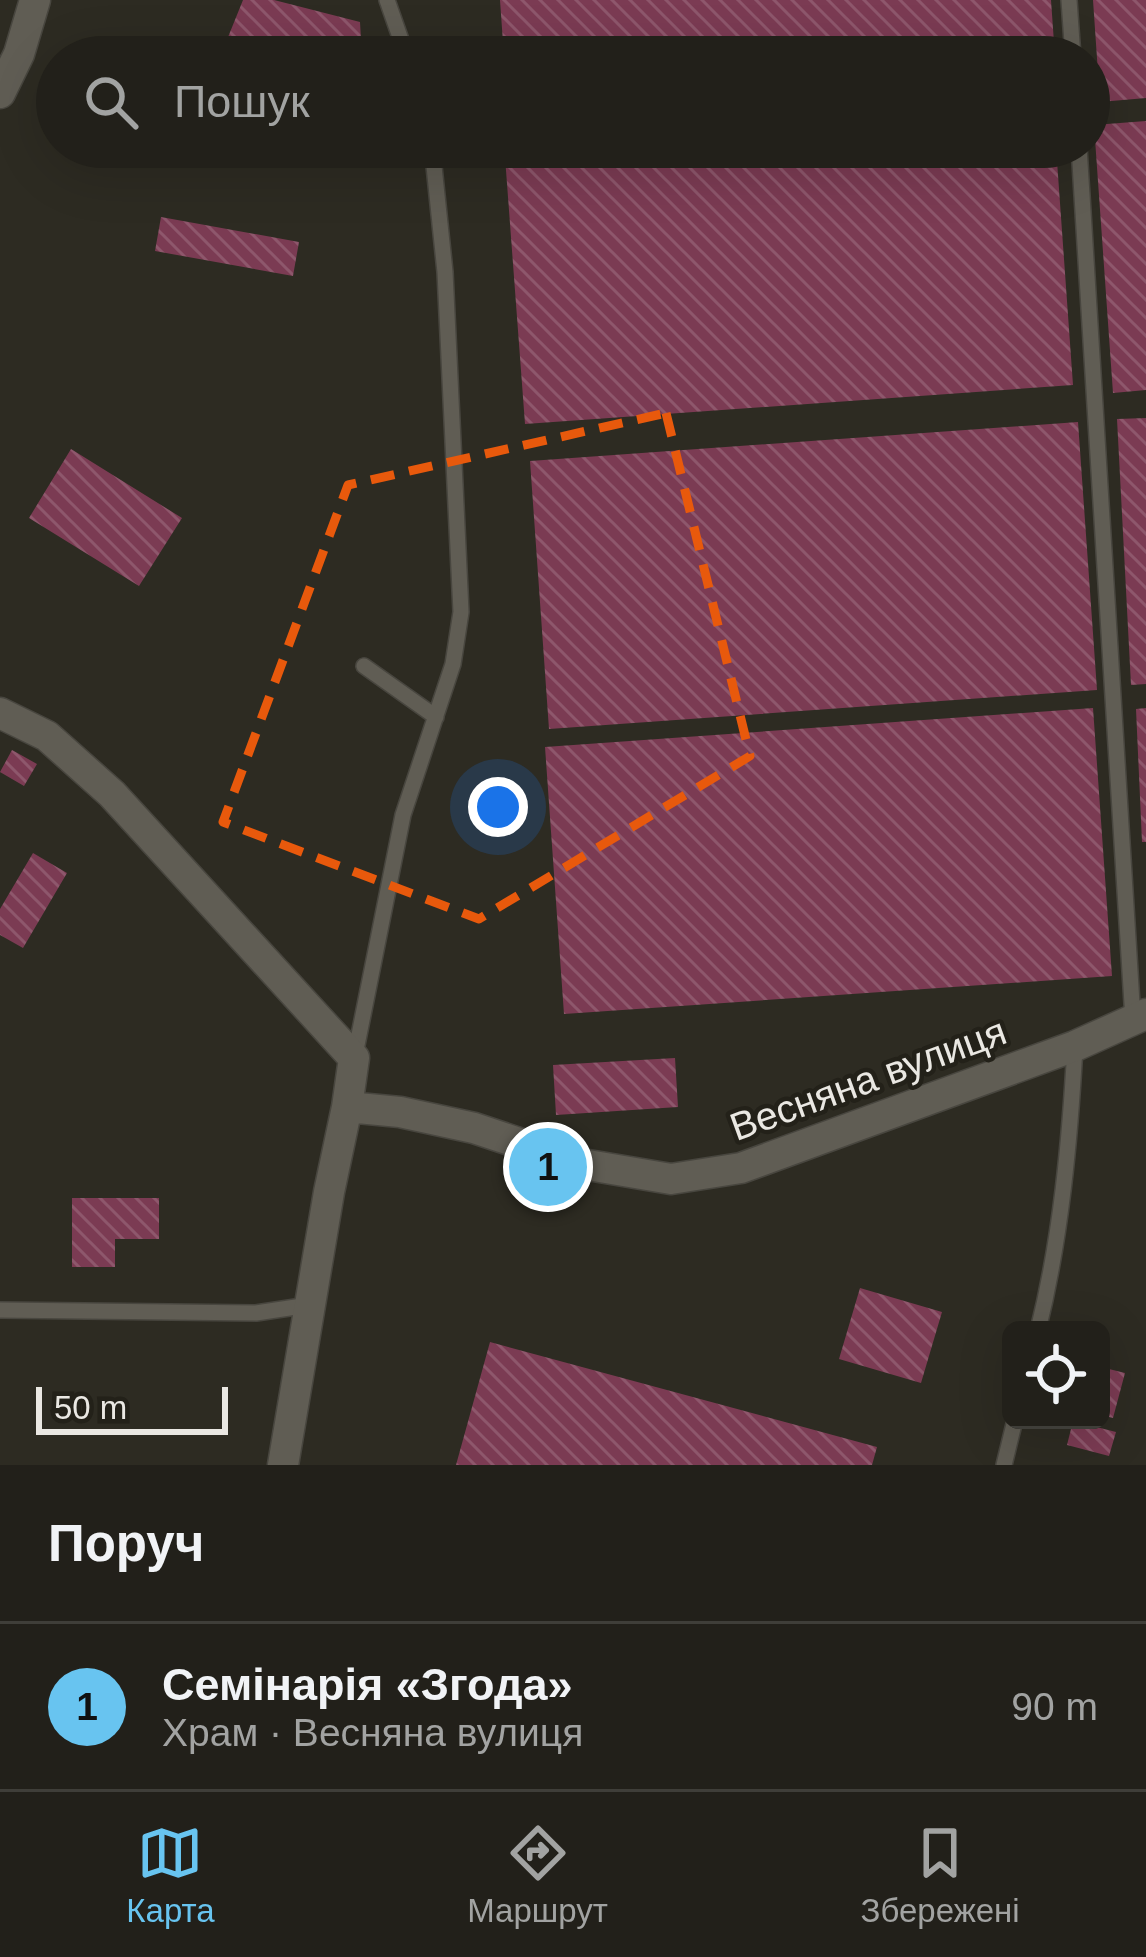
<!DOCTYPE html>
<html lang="uk">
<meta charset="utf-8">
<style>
:root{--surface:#22201a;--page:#2a2823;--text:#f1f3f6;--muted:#a2a3a2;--line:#3f3e39;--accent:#68c4f0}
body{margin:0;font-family:Helvetica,sans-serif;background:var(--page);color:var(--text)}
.controls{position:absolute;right:36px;bottom:36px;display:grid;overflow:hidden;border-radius:18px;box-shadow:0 12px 48px #0002}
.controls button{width:108px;height:108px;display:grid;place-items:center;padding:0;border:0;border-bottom:3px solid var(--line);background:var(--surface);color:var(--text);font:60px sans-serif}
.scale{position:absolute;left:36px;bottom:30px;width:192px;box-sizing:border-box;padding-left:12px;border:6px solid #eae8e3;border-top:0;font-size:33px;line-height:42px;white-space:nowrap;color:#eae8e3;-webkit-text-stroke:9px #232119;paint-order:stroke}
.you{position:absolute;left:498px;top:807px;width:42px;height:42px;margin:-30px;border:9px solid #fff;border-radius:50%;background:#1a73e8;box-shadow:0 0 0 18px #1a73e833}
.badge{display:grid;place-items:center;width:78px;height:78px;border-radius:50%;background:var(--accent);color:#111;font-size:39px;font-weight:700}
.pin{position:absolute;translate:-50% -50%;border:6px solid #fff;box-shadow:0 3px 12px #0006}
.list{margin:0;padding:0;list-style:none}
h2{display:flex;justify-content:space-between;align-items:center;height:156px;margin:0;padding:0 48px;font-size:51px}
h2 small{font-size:39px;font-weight:400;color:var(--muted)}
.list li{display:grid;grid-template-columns:78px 1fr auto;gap:36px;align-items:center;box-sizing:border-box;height:168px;padding:0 48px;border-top:3px solid var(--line)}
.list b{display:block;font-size:45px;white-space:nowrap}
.list p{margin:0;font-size:39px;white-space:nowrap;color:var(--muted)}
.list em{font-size:39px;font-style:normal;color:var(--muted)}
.icon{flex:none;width:66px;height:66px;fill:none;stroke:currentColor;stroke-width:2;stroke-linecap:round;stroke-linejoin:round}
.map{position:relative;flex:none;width:1146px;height:1465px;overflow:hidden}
.search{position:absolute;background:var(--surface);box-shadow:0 12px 48px #0002;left:36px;right:36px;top:36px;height:132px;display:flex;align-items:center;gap:30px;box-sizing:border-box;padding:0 42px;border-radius:66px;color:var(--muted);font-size:45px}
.sheet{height:324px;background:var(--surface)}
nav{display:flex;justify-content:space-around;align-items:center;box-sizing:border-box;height:168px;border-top:3px solid var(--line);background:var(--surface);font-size:33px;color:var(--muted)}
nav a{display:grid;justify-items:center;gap:6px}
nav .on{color:var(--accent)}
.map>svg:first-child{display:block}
.building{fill:url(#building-back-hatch)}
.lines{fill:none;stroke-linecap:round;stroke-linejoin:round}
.lane-casing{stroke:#48463f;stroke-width:18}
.street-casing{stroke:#48463f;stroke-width:33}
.lane{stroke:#605d54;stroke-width:15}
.street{stroke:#605d54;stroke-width:30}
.marked{fill:none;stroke:#e8590c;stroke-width:9;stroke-dasharray:24 15;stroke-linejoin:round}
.labels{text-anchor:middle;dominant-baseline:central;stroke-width:9;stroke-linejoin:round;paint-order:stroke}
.street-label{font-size:39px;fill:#eae8e3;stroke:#232119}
</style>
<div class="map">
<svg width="1146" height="1465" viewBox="0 0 1146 1465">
<defs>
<pattern id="building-back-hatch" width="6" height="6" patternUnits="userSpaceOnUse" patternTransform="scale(3)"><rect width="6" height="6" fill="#7b3b53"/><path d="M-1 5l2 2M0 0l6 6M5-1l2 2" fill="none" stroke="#8e576c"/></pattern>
</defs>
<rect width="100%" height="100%" fill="#2d2b22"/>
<path class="building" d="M243,0H274L360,22L362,57H220Z
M500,0H1051L1055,57H504Z
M1093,0H1146V98L1100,102Z
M1146,121V390L1113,393L1094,125Z
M648,147H1056L1073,385L525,424L505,157Z
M161,217L299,242L293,276L155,251Z
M1146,418V684L1131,685L1117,419Z
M1078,422L1097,690L549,729L530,461Z
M71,449L182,518L139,586L29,518Z
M1093,708L1112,976L564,1014L545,747Z
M1146,708V842H1142L1136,709Z
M12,750L37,764L24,786L0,772Z
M33,853L67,873L23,948L0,935V909Z
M675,1058L678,1107L556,1115L553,1065Z
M72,1198H159V1239H115V1267H72Z
M860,1288L942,1312L921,1383L839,1359Z
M490,1342L877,1447L872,1465H456Z
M1101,1367L1125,1373L1113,1418L1101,1415Z
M1073,1421L1116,1432L1109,1456L1067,1445Z"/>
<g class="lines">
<g class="lane-casing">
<path id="lane" d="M387,0L407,57
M1069,0L1073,57
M1079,147L1133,1020
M364,666L436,717
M355,1055L403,815L453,664L461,612L445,272L432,147
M0,1310L256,1313L309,1305
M1038,1330C1061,1238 1070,1140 1075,1046
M1004,1465L1015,1420"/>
</g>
<g class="street-casing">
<path id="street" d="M0,93L19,54L35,0
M0,713L47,736L112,794L354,1058L347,1107
M283,1465L329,1192L347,1107L400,1112L474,1128L582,1164L671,1179L741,1168L1075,1046L1146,1014"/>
</g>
<use href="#lane" class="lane"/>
<use href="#street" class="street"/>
</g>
<path class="marked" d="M666,413L750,756L479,919L223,822L348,485Z"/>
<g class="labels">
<g class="street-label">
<text transform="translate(868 1079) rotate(-20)">Весняна вулиця</text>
</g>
</g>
</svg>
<div class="controls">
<button><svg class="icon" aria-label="locate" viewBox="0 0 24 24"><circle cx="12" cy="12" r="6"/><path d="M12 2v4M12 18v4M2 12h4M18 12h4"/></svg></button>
</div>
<div class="scale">50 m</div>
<div class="you"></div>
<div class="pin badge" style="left:548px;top:1167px">1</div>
<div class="search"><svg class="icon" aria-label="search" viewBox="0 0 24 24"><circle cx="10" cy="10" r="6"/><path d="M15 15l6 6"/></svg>Пошук</div>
</div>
<section class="sheet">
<h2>Поруч<small></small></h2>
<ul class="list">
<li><span class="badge">1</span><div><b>Семінарія «Згода»</b><p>Храм · Весняна вулиця</p></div><em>90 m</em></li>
</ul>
</section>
<nav>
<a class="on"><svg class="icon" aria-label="map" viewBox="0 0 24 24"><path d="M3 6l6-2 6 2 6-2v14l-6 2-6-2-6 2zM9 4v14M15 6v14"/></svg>Карта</a>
<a><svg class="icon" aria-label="directions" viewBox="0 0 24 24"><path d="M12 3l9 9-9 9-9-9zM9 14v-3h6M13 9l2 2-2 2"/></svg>Маршрут</a>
<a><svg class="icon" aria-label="saved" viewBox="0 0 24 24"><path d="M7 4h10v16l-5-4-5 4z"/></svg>Збережені</a>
</nav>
